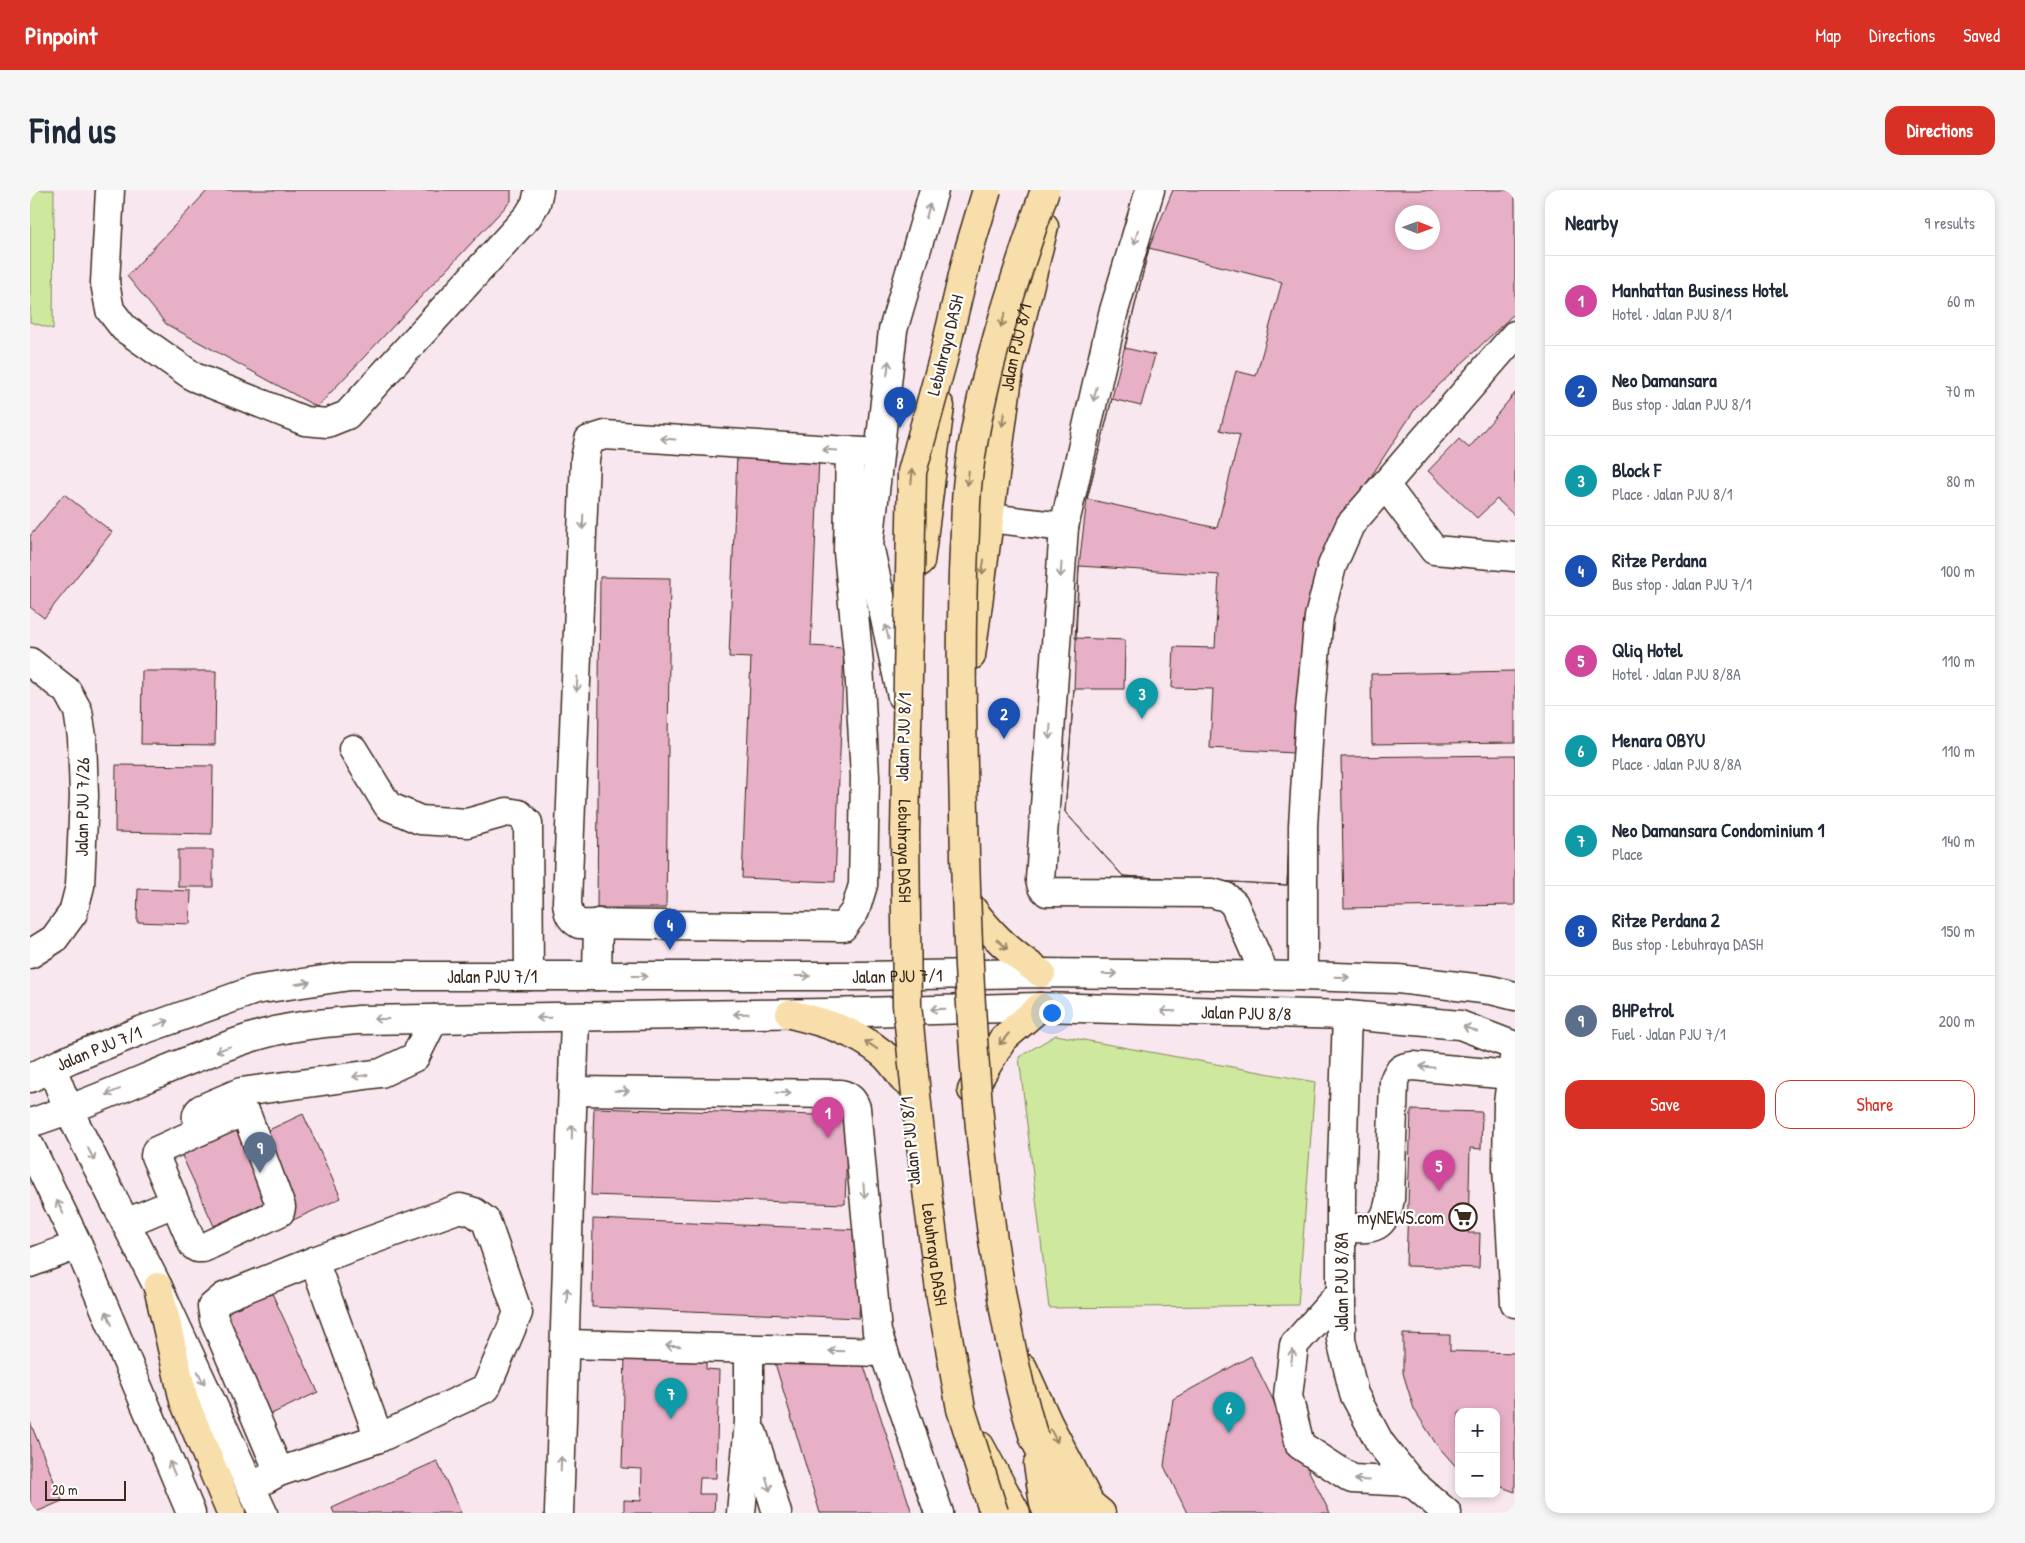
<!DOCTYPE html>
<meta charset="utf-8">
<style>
:root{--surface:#fff;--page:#f6f6f7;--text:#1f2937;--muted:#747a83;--line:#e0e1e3;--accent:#d93025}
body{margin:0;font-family:"Patrick Hand",sans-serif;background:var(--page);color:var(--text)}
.controls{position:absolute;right:15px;bottom:15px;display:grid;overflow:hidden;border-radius:10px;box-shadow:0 2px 8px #0003}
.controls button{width:45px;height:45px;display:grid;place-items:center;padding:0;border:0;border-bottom:1px solid var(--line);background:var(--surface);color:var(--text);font:25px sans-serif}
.compass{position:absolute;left:1365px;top:15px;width:45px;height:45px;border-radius:50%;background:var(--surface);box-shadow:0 2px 8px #0003;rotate:91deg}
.scale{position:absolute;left:15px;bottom:12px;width:81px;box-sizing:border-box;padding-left:5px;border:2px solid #3b2a1e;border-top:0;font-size:14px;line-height:18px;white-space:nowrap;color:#3b2a1e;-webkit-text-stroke:4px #fff;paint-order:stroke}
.you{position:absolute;left:1021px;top:822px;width:18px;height:18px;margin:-12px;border:4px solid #fff;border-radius:50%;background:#1a73e8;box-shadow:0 0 0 8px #1a73e833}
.badge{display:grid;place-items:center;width:32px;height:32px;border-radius:50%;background:var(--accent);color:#fff;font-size:16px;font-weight:700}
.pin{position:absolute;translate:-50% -41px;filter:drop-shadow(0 1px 2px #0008)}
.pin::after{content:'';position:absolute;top:26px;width:18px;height:15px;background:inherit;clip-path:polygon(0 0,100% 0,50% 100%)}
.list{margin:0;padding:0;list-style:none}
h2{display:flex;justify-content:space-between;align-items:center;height:65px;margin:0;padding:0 20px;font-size:21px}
h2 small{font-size:16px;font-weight:400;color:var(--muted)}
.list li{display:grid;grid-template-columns:32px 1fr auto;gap:15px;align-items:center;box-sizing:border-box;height:90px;padding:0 20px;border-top:1px solid var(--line)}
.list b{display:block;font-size:19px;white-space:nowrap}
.list p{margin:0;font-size:16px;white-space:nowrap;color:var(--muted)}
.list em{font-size:16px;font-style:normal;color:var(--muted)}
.actions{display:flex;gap:10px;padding:15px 20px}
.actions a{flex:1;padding:11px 0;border:1px solid var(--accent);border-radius:15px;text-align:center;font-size:18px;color:var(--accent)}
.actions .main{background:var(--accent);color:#fff}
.map{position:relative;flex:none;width:1485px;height:1323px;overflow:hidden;border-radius:15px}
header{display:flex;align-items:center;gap:30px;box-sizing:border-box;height:70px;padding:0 25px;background:var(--accent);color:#fff}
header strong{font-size:24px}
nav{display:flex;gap:28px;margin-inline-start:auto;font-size:18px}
.intro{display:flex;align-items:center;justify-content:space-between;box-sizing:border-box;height:120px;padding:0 30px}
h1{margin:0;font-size:35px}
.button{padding:12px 22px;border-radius:15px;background:var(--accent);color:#fff;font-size:18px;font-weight:700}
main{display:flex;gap:30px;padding:0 30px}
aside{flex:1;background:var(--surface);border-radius:15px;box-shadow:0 2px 8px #0003}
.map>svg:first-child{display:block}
.green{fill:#cee89e;stroke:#84895e}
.building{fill:#e7b0c7;stroke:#3b2a1e;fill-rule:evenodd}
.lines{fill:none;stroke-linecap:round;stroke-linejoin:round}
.minor-casing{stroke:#3b2a1e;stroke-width:31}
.major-casing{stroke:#3b2a1e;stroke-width:31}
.highway-casing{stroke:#3b2a1e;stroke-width:31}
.minor{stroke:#fff;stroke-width:28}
.major{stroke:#f8deab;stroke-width:28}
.highway{stroke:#f8deab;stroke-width:28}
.highway-bridge-casing{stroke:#3b2a1e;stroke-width:31;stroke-linecap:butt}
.highway-bridge{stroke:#f8deab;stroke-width:28}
.oneway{stroke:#a79f9a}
.oneway2{stroke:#9a8464}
.labels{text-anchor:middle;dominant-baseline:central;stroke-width:4.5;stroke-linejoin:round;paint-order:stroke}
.street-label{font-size:18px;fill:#3b2a1e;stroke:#fff}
.poi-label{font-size:18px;fill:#3b2a1e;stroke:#fff;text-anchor:end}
</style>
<header>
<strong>Pinpoint</strong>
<nav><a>Map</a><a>Directions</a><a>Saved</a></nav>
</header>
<div class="intro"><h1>Find us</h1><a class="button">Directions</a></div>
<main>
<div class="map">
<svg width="1485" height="1323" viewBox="0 0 1485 1323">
<rect width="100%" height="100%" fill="#f8e7ee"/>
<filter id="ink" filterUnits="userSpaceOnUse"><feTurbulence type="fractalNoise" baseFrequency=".02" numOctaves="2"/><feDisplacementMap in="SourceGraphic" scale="10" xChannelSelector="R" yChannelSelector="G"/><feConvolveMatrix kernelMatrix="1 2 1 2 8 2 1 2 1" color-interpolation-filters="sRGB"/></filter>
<g filter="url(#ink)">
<path class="green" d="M0,0H24L23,139L0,132Z
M1026,845L1285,892L1268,1115L1019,1118L989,867Z"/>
<path class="building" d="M178,0H481V11L287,217L136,134L97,86Z
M1143,0H1485V123L1387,216L1308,337L1281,398L1263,563L1257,695L1093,686L1035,622L1044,499L1049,376L1057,309L1119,58ZM1372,22H1402V52H1372Z
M1119,58L1252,92L1226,186L1206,181L1190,240L1210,245L1187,338L1057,309L1082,209L1111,216L1125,165L1095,158Z
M1485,203V326L1467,309L1447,328L1398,281L1429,249L1439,258Z
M707,264L789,267L781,456L814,458L805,692L712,688L721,468L699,467Z
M34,304L82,342L14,428L0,417V346Z
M1049,376L1189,385L1185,458L1144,457L1142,498L1183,499L1180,558L1263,563L1257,695L1093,686L1035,622L1044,499H1094L1095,450L1045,448Z
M570,387L640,388L636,718H567Z
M112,481H186L185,555L111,554Z
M1485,481V552L1342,554L1341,484Z
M1485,565V715L1314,718L1311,567Z
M86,575L183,576L182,644L85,642Z
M148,660H183V697H148Z
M108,699L161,701L160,734L107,732Z
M564,918L818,926L815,1014L561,1005Z
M1381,920L1452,922L1451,959L1440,958L1438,1043H1450L1449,1078L1376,1076Z
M273,924L311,1008L261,1031L249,1006L184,1036L149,959L205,933L213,952Z
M563,1029L833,1040L829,1128L562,1117Z
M240,1099L288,1202L235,1227L187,1124Z
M1373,1144L1420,1145V1161L1485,1163V1302L1466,1295V1222H1429V1280L1406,1254L1384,1219L1373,1183Z
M595,1166L676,1168V1179L689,1180L686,1288H670L669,1304H685L684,1323H594V1310L611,1311L612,1279L592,1278Z
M1221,1166L1300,1323H1157L1134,1276L1143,1209Z
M832,1170L882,1323H790L745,1173Z
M0,1232L32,1311L4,1323H0Z
M407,1271L431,1323H304L302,1318Z"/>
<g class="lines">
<g class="minor-casing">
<g id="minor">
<path d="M80,0L75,93L80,120L94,138L164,187L275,231L297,233L317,225L498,26L506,13L509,0"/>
<path d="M1120,0L1083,124L1034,337L1010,690L1012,697L1017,702L1182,703L1196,707L1204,714L1235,785"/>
<path d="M820,261L818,362L829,475L835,587L833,695L825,721L813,737L549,734C539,728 538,722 537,712L555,269L559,250L575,245L849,263"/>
<path d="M1355,295L1404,360L1485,367"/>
<path d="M959,328L1034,337"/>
<path d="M0,472L37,501L48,521L52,547L54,606L50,696L43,723L24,749L0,764"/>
<path d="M872,507L839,355L863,140L904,0"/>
<path d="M323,559L358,616L390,630L437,633L477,622L489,624L498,633L499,786"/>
<path d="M567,786L568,733"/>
<path d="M1273,786V636L1280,520L1289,427L1302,376L1320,335L1485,145"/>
<path d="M1317,825L1311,1005V1149L1324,1204L1350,1253L1381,1292L1417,1323"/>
<path d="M1484,868L1478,913L1477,977L1485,1113"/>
<path d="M22,878L39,921L128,1097L233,1323"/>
<path id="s1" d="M0,888L40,869L110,841L225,800L320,786H830L1011,783L1273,786L1368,789L1461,800L1485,806"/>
<path d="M543,901L810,904C819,906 823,909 826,918L847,1142L909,1323"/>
<path d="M210,923L217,926L251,1017L250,1022L173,1058H167L163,1055L125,966L126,961Z"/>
<path id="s2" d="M0,933C76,909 147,871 223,847C257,836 293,833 328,830L797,823L1010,817L1317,825L1430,835L1485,856"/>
<path d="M171,940C168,931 163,926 171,919L211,902L351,883L385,867L404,829"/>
<path d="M0,956L48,1055L161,1323"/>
<path d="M96,1033L144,1013"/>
<path d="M1311,1038C1340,1038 1354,1043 1360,1009L1364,891C1368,880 1371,877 1383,876L1480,885"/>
<path d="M284,1071L349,1248"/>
<path d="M0,1073L48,1055"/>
<path d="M1311,1102L1264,1155L1258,1206L1270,1255L1322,1289L1381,1292"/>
<path d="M536,1154L854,1162"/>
<path d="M723,1244L747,1323"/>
<path d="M221,1297L249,1282L349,1248L456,1198L488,1123L456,1031L444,1022L430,1018L284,1071L194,1107L182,1117L184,1129L249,1282"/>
<path d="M529,1323L545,828"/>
<path d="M711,1323L719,1231V1159"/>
</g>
</g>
<g class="major-casing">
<g id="major">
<path d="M890,372L910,216"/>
<path id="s3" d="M941,466L979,180L1014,36"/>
<path d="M940,716C962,746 980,762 1011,783"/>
<path d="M760,824C793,832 825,841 852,863C861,870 868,881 874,890"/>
<path d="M942,900L973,849L1010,817"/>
<path d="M993,1178L1018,1233L1060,1314"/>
<path d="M950,1256L986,1323"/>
</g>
</g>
<g class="highway-casing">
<path id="highway" d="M128,1097L154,1211L201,1323
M1004,1248L1042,1323
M1008,1274L1014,1314L1018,1323
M1060,1314L1071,1323"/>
</g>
<use href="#minor" class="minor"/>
<use href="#major" class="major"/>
<use href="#highway" class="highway"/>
<g class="highway-bridge-casing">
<g id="highway-bridge">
<path id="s4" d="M957,0L939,60L913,169L882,282L875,642L877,815L891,954L911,1108L931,1219L964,1323"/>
<path d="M1004,1248C983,1179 971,1107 961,1036C943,899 937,762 934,624C932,535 930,447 934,358C936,335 935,311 938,288C950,188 983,94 1015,0"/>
</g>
</g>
<use href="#highway-bridge" class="highway-bridge"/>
</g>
<defs><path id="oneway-shaft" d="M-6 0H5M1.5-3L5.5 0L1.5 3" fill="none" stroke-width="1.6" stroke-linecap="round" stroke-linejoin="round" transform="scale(1.25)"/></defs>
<g class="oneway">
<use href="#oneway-shaft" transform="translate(898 21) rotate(-74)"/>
<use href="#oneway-shaft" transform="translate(1106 47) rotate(107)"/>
<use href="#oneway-shaft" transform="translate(858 178) rotate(-84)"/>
<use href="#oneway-shaft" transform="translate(1065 204) rotate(103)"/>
<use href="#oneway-shaft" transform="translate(638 249) rotate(-176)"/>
<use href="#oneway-shaft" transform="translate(800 260) rotate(-177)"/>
<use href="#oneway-shaft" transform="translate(553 332) rotate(92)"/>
<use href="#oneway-shaft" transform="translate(1031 380) rotate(94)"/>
<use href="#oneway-shaft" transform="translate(857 442) rotate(-103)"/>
<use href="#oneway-shaft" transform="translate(547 494) rotate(93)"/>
<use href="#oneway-shaft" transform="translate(1020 542) rotate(94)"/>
<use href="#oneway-shaft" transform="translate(1080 784)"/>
<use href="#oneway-shaft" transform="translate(610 786)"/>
<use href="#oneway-shaft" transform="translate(773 786)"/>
<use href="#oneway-shaft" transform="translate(1312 787) rotate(2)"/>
<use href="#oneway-shaft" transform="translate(273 793) rotate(-9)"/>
<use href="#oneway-shaft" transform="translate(908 819) rotate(178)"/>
<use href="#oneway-shaft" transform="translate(1138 821) rotate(-178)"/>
<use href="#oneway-shaft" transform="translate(711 824) rotate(179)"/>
<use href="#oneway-shaft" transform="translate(514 828) rotate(179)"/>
<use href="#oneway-shaft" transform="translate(351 829) rotate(180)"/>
<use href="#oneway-shaft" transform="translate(132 833) rotate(-20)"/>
<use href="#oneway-shaft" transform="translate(1440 839) rotate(-159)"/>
<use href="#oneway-shaft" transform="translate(193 859) rotate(160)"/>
<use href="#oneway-shaft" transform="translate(1397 877) rotate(-174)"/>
<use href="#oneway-shaft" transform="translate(330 886) rotate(172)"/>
<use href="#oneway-shaft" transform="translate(592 901) rotate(1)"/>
<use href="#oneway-shaft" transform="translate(83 902) rotate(157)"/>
<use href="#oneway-shaft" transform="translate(754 903) rotate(1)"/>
<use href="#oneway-shaft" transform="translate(542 942) rotate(-88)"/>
<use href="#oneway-shaft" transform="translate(61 964) rotate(63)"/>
<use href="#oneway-shaft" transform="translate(834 1001) rotate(85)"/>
<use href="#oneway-shaft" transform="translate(30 1017) rotate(-116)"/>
<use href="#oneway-shaft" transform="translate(537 1105) rotate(-88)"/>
<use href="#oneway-shaft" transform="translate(79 1128) rotate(-113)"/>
<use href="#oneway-shaft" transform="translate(643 1156) rotate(-178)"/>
<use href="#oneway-shaft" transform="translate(806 1161) rotate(-178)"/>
<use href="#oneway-shaft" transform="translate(1262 1167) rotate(-83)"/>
<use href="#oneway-shaft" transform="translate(171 1188) rotate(65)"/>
<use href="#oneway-shaft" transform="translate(531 1274) rotate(-88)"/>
<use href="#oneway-shaft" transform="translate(142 1278) rotate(-113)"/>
<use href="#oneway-shaft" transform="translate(1332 1290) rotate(-177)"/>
<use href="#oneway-shaft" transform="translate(738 1294) rotate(73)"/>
</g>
<g class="oneway2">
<use href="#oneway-shaft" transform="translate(973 130) rotate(107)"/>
<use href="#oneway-shaft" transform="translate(973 229) rotate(98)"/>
<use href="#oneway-shaft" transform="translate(882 286) rotate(-85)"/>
<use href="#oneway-shaft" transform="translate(938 288) rotate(96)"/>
<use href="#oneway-shaft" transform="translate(953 377) rotate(98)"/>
<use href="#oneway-shaft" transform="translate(972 754) rotate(43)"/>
<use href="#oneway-shaft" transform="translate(974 849) rotate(130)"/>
<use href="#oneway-shaft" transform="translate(841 855) rotate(-147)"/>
<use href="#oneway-shaft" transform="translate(1024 1246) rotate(62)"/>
</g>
</g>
<defs>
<g id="supermarket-ring" transform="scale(1.4375)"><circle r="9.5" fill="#fff" stroke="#3b2a1e" stroke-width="1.5"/><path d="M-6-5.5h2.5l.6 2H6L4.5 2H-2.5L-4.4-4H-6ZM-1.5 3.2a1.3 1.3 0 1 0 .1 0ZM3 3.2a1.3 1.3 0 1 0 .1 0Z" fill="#3b2a1e"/></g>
</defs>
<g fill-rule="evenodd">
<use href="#supermarket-ring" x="1433" y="1027"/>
</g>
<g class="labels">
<g class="street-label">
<text transform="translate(915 155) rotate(-76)">Lebuhraya DASH</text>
<text stroke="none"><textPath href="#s3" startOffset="312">Jalan PJU 8/1</textPath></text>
<text transform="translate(873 547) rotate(-88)">Jalan PJU 8/1</text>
<text transform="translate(52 617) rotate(-89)">Jalan PJU 7/26</text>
<text stroke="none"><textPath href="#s4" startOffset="671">Lebuhraya DASH</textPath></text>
<text stroke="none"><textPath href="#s1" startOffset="885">Jalan PJU 7/1</textPath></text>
<text stroke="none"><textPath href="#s1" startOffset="480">Jalan PJU 7/1</textPath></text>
<text stroke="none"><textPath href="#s2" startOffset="1234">Jalan PJU 8/8</textPath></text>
<text stroke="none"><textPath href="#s1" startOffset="75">Jalan PJU 7/1</textPath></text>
<text transform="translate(880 951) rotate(-95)">Jalan PJU 8/1</text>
<text stroke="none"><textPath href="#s4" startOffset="1076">Lebuhraya DASH</textPath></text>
<text transform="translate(1311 1092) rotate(-90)">Jalan PJU 8/8A</text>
</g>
<g class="poi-label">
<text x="1414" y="1027">myNEWS.com</text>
</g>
</g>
</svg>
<div class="controls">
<button>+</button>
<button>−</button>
</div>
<svg class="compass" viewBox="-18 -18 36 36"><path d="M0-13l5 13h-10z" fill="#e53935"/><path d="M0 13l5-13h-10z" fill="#747a83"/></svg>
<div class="scale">20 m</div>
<div class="you"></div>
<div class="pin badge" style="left:798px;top:948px;background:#d1479c">1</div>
<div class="pin badge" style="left:974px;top:549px;background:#1a4fb4">2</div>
<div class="pin badge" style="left:1112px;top:529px;background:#0f9aa8">3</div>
<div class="pin badge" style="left:640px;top:760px;background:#1a4fb4">4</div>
<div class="pin badge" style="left:1409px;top:1001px;background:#d1479c">5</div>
<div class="pin badge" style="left:1199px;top:1243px;background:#0f9aa8">6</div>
<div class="pin badge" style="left:641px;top:1229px;background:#0f9aa8">7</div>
<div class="pin badge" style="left:870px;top:238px;background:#1a4fb4">8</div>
<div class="pin badge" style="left:230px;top:983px;background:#5c6f8a">9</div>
</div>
<aside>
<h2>Nearby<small>9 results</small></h2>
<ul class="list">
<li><span class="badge" style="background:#d1479c">1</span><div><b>Manhattan Business Hotel</b><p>Hotel · Jalan PJU 8/1</p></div><em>60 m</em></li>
<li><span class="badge" style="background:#1a4fb4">2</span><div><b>Neo Damansara</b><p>Bus stop · Jalan PJU 8/1</p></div><em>70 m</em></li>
<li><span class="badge" style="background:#0f9aa8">3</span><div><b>Block F</b><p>Place · Jalan PJU 8/1</p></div><em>80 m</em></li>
<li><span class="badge" style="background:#1a4fb4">4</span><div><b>Ritze Perdana</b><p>Bus stop · Jalan PJU 7/1</p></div><em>100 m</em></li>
<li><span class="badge" style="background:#d1479c">5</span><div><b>Qliq Hotel</b><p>Hotel · Jalan PJU 8/8A</p></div><em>110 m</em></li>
<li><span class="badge" style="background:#0f9aa8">6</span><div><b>Menara OBYU</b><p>Place · Jalan PJU 8/8A</p></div><em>110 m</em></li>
<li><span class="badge" style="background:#0f9aa8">7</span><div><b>Neo Damansara Condominium 1</b><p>Place</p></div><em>140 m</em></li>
<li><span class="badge" style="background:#1a4fb4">8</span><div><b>Ritze Perdana 2</b><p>Bus stop · Lebuhraya DASH</p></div><em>150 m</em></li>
<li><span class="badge" style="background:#5c6f8a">9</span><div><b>BHPetrol</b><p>Fuel · Jalan PJU 7/1</p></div><em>200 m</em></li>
</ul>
<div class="actions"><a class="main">Save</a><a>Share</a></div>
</aside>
</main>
